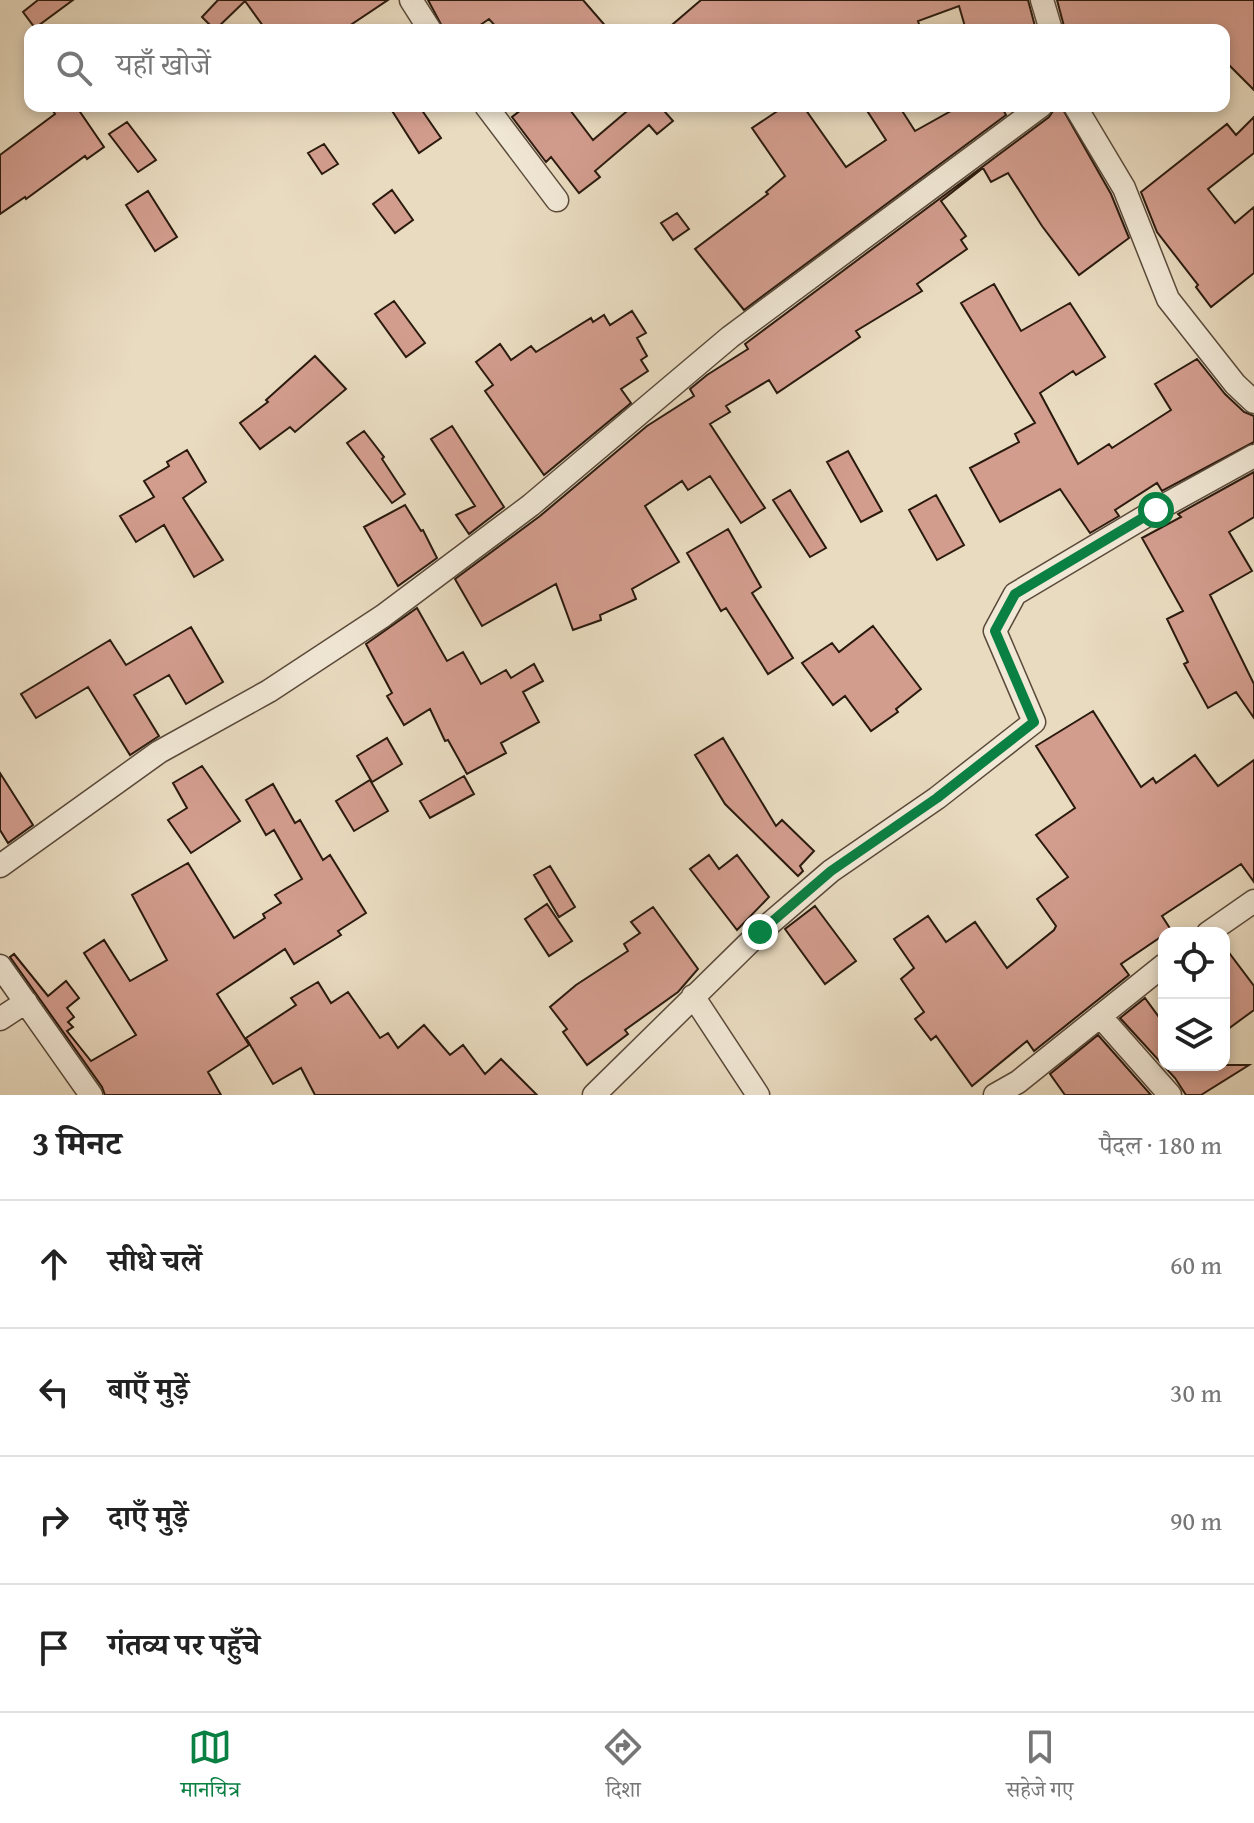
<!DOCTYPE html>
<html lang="hi">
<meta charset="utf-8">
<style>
:root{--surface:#fff;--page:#f2f2f2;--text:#222;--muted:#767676;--line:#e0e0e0;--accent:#0b8043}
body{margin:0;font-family:"Gentium Book Plus","Noto Serif Devanagari",serif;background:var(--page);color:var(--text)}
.controls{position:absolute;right:24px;bottom:24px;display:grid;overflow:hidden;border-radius:16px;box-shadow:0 4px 12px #0003}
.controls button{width:72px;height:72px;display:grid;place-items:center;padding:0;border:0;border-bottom:2px solid var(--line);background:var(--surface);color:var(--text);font:40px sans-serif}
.stop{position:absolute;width:24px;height:24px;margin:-18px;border:6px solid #0b8043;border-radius:50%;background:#fff}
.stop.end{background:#0b8043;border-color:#fff;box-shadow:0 2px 8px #0008}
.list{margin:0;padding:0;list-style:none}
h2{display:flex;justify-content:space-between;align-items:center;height:104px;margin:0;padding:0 32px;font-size:34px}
h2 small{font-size:26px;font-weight:400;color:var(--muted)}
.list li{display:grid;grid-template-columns:52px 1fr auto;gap:24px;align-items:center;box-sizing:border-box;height:128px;padding:0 32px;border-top:2px solid var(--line)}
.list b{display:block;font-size:30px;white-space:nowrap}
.list em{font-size:26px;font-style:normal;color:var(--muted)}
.icon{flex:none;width:44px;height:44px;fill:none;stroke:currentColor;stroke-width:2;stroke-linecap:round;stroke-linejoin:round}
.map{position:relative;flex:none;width:1254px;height:1095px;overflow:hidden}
.search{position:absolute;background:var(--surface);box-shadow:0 4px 12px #0003;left:24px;right:24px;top:24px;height:88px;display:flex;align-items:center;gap:20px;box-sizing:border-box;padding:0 28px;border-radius:16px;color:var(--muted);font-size:30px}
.sheet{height:616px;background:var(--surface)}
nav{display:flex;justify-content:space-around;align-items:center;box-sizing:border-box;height:112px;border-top:2px solid var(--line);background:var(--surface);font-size:22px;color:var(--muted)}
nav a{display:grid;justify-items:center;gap:4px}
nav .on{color:var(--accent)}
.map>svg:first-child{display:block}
.building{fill:#d39d8e;stroke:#2a1a0e;stroke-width:2}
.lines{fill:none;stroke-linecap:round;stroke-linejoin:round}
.street-casing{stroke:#5a4a3a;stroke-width:25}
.street{stroke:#f1e8d6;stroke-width:22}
.route{stroke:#0b8043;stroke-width:10}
</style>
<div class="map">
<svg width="1254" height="1095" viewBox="0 0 1254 1095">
<rect width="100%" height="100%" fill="#e9dbc0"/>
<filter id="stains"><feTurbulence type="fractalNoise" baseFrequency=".0025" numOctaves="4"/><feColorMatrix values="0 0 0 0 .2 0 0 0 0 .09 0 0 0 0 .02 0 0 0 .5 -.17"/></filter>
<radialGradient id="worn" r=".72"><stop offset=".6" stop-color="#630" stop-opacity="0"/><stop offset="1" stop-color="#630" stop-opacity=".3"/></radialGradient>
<path class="building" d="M38,0H73L35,28L23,12Z
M218,0H388L343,30H266L245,1L215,30L202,17Z
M428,0H583L609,30H499L489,19L473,30H444Z
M701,0H1028L1036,30H966L959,6L918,21L921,30H666Z
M1057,0H1254V90L1224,60V30H1065Z
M50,106H76L104,147L87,159L85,156L26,199L25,197L0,214V155L55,114Z
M389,106H419L441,138L419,153Z
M526,106H567L593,140L633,106H673L665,112L673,121L657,134L649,125L595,171L600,177L579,193L551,157L546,162L512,117Z
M785,106H803L846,167L886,140L864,106H899L915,131L960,106H1001L1006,115L744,310L695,249L768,194L766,192L785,176L752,128Z
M1061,106L1111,194L1129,238L1079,275L1042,226L1008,173L991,182L983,168L941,201L966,236L961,240L967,249L917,284L922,291L856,331L860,337L777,393L769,380L726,406L730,412L710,424L765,508L741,523L710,476L688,490L682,481L645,506L679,562L632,589L636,599L600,615L601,620L573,630L556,584L482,626L455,579L540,516L647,426L694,396L690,389L707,375L748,349L745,344L1049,117L1055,108Z
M1254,117V153L1208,189L1235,223L1254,207V273L1211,307L1196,287L1198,285L1157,232L1141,192L1227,124L1236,135Z
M127,122L156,160L138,172L109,134Z
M324,144L338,164L322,174L308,153Z
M392,190L413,220L395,233L373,204Z
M148,191L177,237L155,251L126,205Z
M677,213L689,229L673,240L661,223Z
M994,284L1021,331L1070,303L1105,357L1076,375L1073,371L1040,393L1078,464L1109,444L1112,448L1171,410L1155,384L1197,359L1225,394L1244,412L1254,416V442L1162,491L1157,483L1115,510L1119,516L1090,533L1060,489L1000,522L970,468L1019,442L1015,434L1035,423L961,303Z
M394,301L425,343L406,357L375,314Z
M632,311L646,333L637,338L647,356L641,360L648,371L621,389L631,403L544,475L485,391L493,385L476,362L500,344L511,360L531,346L536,352L591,318L593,322L604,315L610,325Z
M315,356L346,389L295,432L290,427L260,449L240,423L268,402L266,400Z
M452,426L504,507L469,534L456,515L475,506L431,439Z
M364,431L384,457L382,459L405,494L392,503L347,443Z
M187,450L206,482L183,498L223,560L194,577L164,525L136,542L120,516L154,497L144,481L169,466L167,462Z
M848,451L882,511L861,522L827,462Z
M1254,472V517L1229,532L1252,571L1210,595L1254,684V718L1236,692L1208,708L1184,664L1188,662L1167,619L1183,611L1142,538L1181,517L1178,514Z
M790,490L826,548L810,557L773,500Z
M936,495L964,545L937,560L909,510Z
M405,505L421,531L423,530L437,558L398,586L364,527Z
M728,529L761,587L752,593L793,658L768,674L726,608L721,611L687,553Z
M417,608L447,661L463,652L481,684L506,670L511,678L534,664L543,681L523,692L539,722L501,743L506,753L467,774L448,740L445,741L430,709L404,725L387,696L392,693L366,644Z
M873,626L921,689L896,709L898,712L871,731L845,696L833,705L802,663L832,643L839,652Z
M191,627L223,682L186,704L169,675L134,695L159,736L130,755L88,687L36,718L21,694L110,640L126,665Z
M1093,711L1141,787L1153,778L1156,783L1195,755L1218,786L1254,760V882L1241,864L1162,916L1171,930L1121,964L1129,975L1034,1051L1027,1041L972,1086L936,1036L931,1040L915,1019L924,1012L901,979L914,968L894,939L928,916L946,942L975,922L1007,968L1054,930L1056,926L1037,899L1068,877L1036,835L1075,808L1036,746Z
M387,738L402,764L372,782L357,756Z
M723,738L776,826L782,820L814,851L800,866L803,871L798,876L725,804L695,755Z
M202,766L240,821L191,853L168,820L187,808L173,783Z
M0,773L33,825L8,843L0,830Z
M464,776L474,794L430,818L420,801Z
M370,780L388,811L354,831L336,801Z
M273,784L295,823L300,820L323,860L330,855L366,913L338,931L341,935L294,964L285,949L217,994L249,1045L208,1072L221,1095H105L102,1087L10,957L14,954L48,996L66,981L79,998L67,1008L74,1017L68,1022L73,1027L67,1031L91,1061L136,1035L84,953L104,940L130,981L167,960L132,895L188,863L234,938L265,918L263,914L281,903L275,895L302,879L274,830L266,835L246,800Z
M709,855L719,869L737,855L769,897L737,930L690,869Z
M550,866L575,907L559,917L534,875Z
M547,904L572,941L549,956L525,919Z
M815,906L856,961L825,984L785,929Z
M653,907L698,969L678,992L625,1030L628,1034L587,1065L563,1032L567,1029L550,1007L576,985L628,951L624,944L640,933L631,922Z
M1224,946L1254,986V1010L1224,1032Z
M318,982L331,1003L348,992L380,1038L388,1033L398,1048L424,1025L450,1055L463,1045L485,1074L501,1059L537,1095H315L301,1068L273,1084L246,1038L296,1005L291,998Z
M1145,998L1164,1024V1065H1249L1201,1095H1186L1175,1078L1120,1018Z
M1098,1035L1151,1095H1065L1050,1074Z"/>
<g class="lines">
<g class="street-casing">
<path id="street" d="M411,0L430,30
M1042,0L1051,30
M486,106L557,200
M1075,106L1124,188L1168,299L1235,384L1254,402
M0,866L159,752L269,691L383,616L531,505L730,337L1041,106
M1208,933L1254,901
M0,966L91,1095
M693,996L758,1095
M1100,1016L1170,1095
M0,1019L26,1002
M594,1095L760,932L831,871L937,798L1034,722L995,631L1015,594L1156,510L1254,456
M995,1095L1018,1082L1164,965"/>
</g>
<use href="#street" class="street"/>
</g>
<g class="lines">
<path class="route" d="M760,932L831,871L937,798L1034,722L995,631L1015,594L1156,510"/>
</g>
<rect width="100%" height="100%" filter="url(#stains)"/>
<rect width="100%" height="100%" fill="url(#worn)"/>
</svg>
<div class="controls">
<button><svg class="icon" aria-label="locate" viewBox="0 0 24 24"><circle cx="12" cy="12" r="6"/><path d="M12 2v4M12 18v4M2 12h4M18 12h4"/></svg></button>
<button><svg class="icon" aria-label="layers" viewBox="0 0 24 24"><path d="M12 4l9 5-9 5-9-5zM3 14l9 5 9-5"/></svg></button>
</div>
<div class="stop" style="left:1156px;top:510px"></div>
<div class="stop end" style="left:760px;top:932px"></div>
<div class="search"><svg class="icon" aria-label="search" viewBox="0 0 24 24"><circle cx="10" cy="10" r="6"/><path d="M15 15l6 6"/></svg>यहाँ खोजें</div>
</div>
<section class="sheet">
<h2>3 मिनट<small>पैदल · 180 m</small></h2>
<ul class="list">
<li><svg class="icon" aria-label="ahead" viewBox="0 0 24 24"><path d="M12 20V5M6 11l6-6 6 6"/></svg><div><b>सीधे चलें</b></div><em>60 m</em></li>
<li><svg class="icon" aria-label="left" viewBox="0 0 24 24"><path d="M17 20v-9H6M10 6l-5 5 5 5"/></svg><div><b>बाएँ मुड़ें</b></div><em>30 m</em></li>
<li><svg class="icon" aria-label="right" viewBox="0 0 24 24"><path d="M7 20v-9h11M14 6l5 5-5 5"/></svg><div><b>दाएँ मुड़ें</b></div><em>90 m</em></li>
<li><svg class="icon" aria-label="arrive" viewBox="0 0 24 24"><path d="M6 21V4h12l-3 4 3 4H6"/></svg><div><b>गंतव्य पर पहुँचे</b></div></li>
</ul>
</section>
<nav>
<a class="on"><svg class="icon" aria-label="map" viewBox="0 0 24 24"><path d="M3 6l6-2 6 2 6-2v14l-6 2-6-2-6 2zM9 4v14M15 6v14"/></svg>मानचित्र</a>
<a><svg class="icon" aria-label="directions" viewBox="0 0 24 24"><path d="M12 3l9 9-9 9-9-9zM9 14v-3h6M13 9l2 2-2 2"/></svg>दिशा</a>
<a><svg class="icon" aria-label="saved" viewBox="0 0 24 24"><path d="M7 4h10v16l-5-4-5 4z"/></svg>सहेजे गए</a>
</nav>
